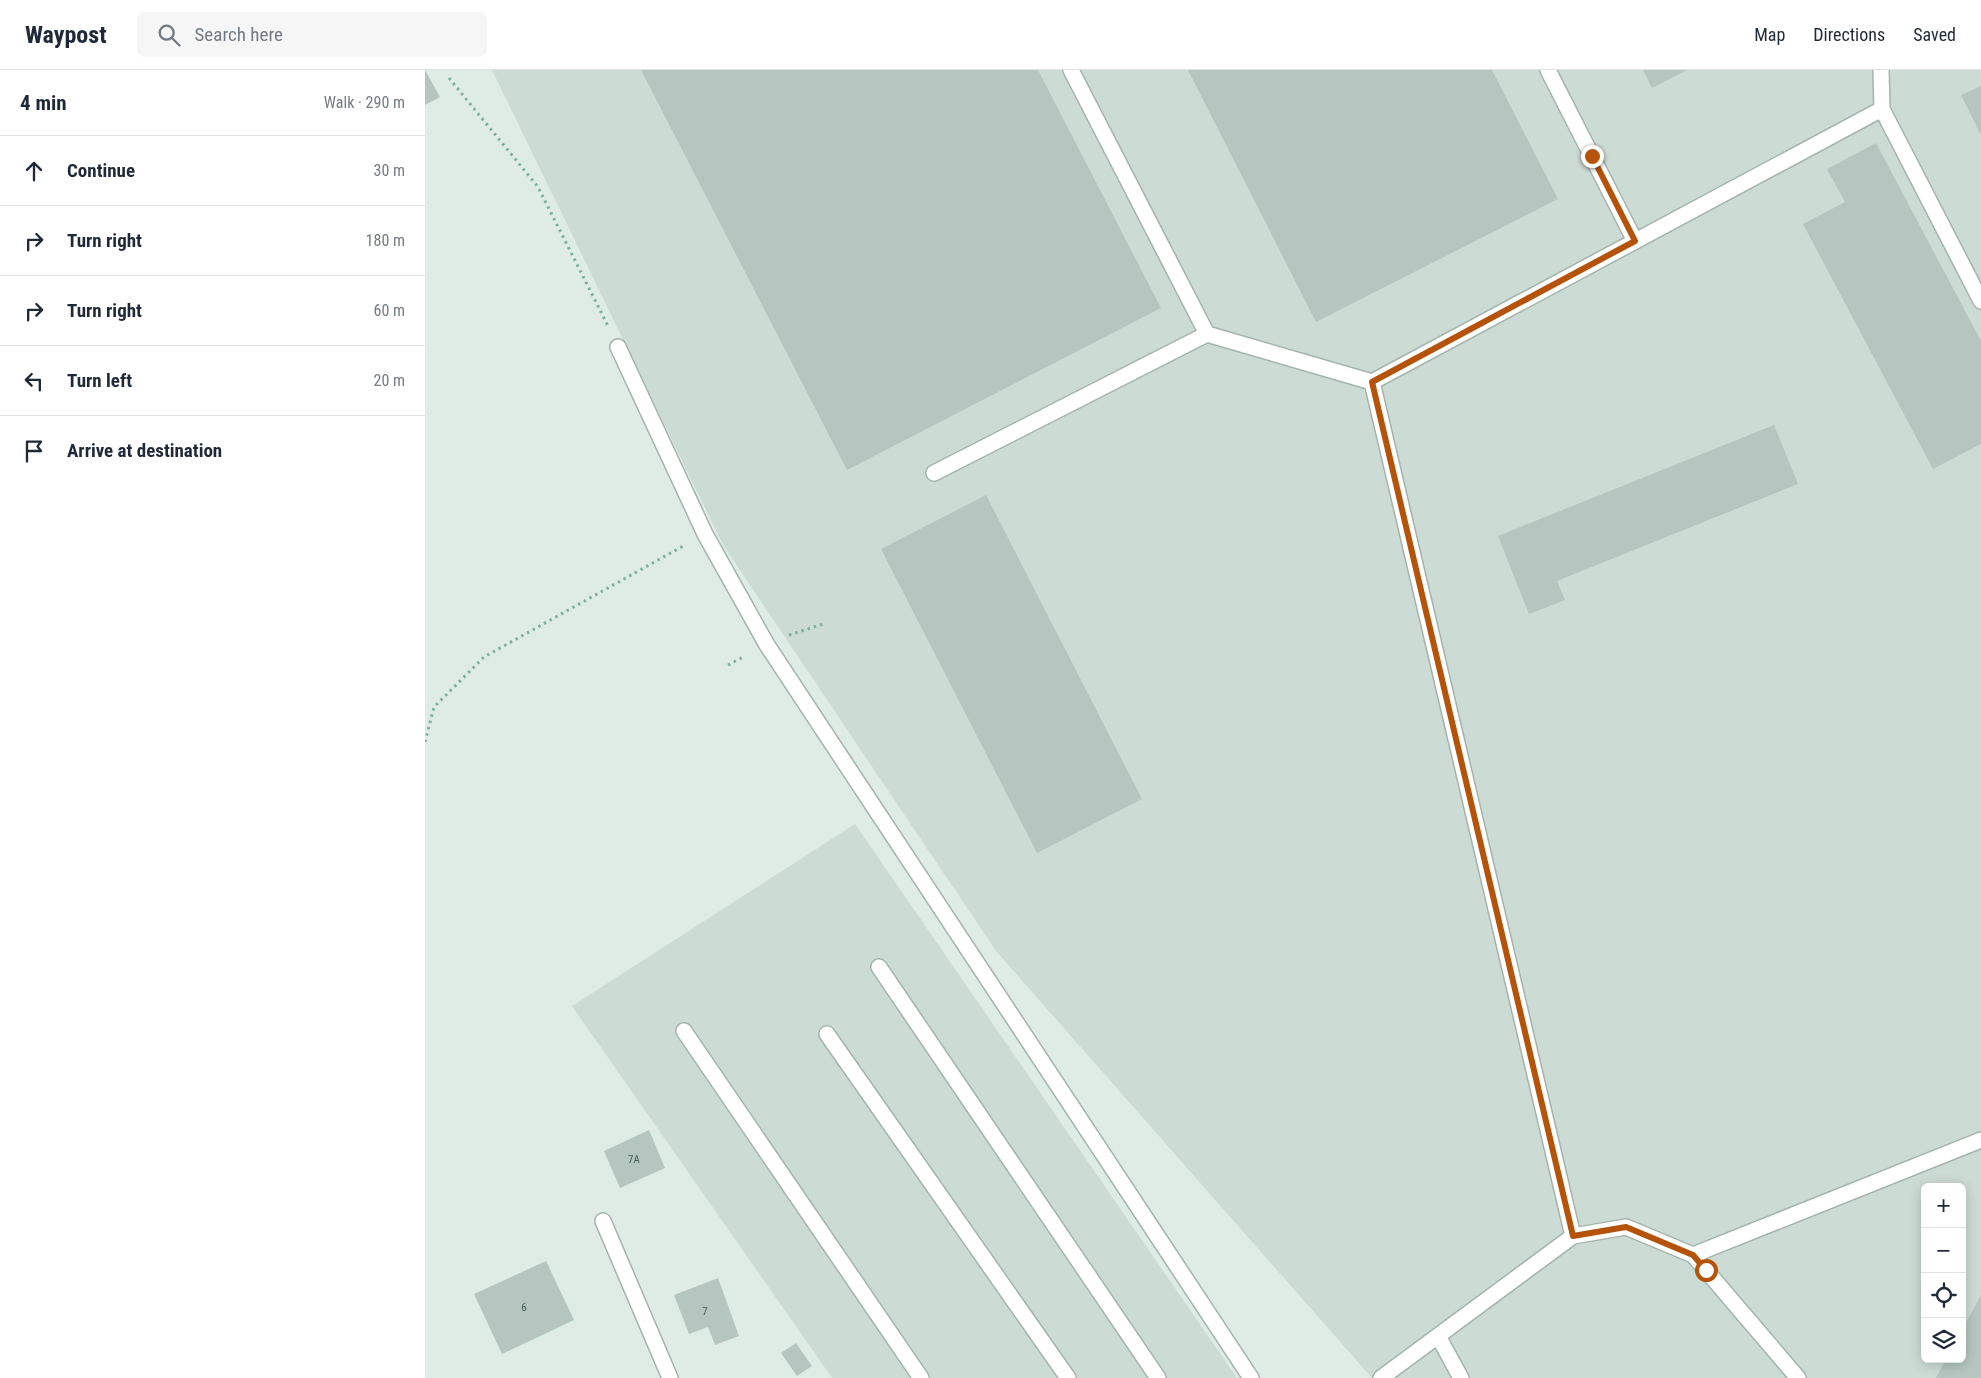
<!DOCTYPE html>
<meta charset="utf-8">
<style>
:root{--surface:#fff;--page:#f6f6f7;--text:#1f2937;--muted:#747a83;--line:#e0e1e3}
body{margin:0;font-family:"Roboto Condensed",sans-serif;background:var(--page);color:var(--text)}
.controls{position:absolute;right:15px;bottom:15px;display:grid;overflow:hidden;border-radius:8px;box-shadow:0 2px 12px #0003}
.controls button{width:45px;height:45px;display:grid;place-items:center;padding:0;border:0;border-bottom:1px solid var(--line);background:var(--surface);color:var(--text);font:25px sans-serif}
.stop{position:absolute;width:15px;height:15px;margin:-11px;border:4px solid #b45309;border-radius:50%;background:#fff}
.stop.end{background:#b45309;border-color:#fff;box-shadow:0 1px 5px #0008}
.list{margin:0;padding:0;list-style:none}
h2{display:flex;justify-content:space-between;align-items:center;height:65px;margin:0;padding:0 20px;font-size:21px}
h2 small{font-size:16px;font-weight:400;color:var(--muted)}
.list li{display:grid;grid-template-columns:32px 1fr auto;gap:15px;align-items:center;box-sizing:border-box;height:70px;padding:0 20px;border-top:1px solid var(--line)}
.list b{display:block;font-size:19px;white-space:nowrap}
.list em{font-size:16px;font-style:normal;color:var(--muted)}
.icon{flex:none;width:28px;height:28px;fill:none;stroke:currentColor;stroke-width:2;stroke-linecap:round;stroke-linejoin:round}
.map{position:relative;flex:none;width:1556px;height:1308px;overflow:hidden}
header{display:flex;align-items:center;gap:30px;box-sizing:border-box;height:70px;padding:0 25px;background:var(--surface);border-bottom:1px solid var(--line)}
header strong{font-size:24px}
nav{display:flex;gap:28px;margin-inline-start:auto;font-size:18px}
.search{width:350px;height:45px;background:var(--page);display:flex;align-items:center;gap:12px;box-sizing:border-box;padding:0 18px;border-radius:8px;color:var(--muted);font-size:19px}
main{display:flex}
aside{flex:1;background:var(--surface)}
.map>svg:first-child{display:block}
.built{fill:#cddbd5;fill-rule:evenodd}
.building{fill:#b4c6bf}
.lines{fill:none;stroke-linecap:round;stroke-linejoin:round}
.service-casing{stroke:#a2b4ad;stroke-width:18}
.path{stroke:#7db1a2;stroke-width:3;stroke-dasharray:2.5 4;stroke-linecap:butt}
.service{stroke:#fff;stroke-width:15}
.route{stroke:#b45309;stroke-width:6}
.labels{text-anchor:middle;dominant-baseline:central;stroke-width:4.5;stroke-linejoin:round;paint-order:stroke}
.number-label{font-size:11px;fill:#445f58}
</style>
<header>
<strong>Waypost</strong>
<div class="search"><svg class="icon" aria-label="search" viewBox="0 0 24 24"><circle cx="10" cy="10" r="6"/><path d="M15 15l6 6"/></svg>Search here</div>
<nav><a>Map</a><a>Directions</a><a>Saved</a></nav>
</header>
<main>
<aside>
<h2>4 min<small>Walk · 290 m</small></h2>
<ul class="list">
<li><svg class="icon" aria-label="ahead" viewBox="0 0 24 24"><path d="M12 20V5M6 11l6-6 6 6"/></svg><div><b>Continue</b></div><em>30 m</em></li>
<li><svg class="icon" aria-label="right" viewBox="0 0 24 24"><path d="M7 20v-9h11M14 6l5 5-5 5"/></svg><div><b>Turn right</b></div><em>180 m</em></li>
<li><svg class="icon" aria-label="right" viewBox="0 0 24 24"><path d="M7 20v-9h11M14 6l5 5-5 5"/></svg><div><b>Turn right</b></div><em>60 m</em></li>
<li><svg class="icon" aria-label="left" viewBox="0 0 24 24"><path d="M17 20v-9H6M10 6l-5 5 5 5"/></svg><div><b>Turn left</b></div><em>20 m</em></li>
<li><svg class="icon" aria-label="arrive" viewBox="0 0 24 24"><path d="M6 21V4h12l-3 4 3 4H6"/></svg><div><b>Arrive at destination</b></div></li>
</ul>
</aside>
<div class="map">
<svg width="1556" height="1308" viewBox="0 0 1556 1308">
<rect width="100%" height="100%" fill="#dfece6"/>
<path class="built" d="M67,0H1556V1308H947L571,881L298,475ZM1500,1117H1537V1289H1500Z
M430,754L812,1308H407L147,936Z"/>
<path class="building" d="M0,0L15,27L0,35Z
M216,0H613L736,238L422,400Z
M763,0H1067L1133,129L891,252Z
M1218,0H1262L1227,18Z
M1556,16V65L1536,25Z
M1451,73L1556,271V374L1508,399L1378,154L1420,132L1402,99Z
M1349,355L1373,414L1132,511L1140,530L1104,544L1073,466Z
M561,425L717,729L612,783L456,479Z
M224,1060L240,1098L195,1118L179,1081Z
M121,1191L149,1250L77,1284L49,1224Z
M293,1208L314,1266L290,1275L283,1257L264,1264L249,1225Z
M1556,1225V1308H1511L1521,1289H1537V1260Z
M371,1273L387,1296L372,1306L356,1283Z"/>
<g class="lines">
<g class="service-casing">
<path id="service" d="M646,0L782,264
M1123,0L1210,171
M1457,39L1556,231
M193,277L280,464L342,575L826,1308
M509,403L782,264L947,312
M454,897L733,1308
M259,961L496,1308
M402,964L643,1308
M178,1151L245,1308
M1148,1166L1201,1157L1268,1185L1373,1308
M1268,1185L1556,1070
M1013,1266L1036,1308
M956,1308L1148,1166L947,312L1457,39L1456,0"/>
</g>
<path class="path" d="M24,8L113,117L183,256
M364,565L398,554
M303,595L320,586
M0,672L9,637L59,587L260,475"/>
<use href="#service" class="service"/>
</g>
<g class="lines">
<path class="route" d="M1167,86L1210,171L947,312L1148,1166L1201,1157L1268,1185L1281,1200"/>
</g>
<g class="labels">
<g class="number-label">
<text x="209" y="1089">7А</text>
<text x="99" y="1237">6</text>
<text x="280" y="1241">7</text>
</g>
</g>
</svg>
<div class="controls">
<button>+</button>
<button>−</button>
<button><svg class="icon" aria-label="locate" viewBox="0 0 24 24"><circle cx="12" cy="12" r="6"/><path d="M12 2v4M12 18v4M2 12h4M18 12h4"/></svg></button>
<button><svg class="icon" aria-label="layers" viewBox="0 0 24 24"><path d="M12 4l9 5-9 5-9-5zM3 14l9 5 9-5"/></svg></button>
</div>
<div class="stop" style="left:1281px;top:1200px"></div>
<div class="stop end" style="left:1167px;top:86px"></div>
</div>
</main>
